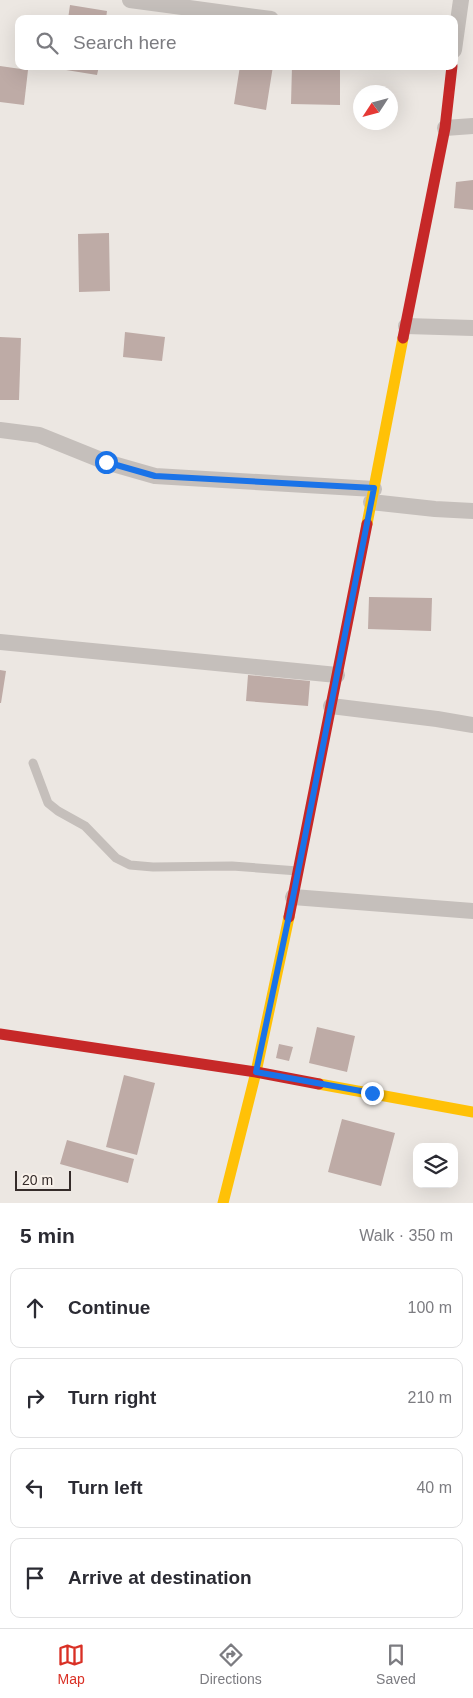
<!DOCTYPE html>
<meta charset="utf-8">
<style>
:root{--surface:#fff;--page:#f2f2f3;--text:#2b2b33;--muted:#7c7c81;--line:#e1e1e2;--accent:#d93025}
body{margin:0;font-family:Helvetica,sans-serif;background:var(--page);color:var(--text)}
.controls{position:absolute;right:15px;bottom:15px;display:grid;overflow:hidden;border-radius:10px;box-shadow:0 5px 20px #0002}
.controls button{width:45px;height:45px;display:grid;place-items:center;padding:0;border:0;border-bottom:1px solid var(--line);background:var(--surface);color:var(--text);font:25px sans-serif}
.compass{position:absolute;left:353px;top:85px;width:45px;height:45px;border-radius:50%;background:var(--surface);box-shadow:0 5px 20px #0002;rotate:234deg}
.scale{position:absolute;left:15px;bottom:12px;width:56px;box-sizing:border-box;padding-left:5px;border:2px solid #352c2a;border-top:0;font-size:14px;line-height:18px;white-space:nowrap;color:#352c2a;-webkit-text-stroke:4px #f8f1ea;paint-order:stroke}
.stop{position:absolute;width:15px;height:15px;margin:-11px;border:4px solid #1a73e8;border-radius:50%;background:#fff}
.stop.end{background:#1a73e8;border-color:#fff;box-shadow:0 1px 5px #0008}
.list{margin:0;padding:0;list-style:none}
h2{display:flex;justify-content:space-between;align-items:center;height:65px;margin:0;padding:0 20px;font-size:21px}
h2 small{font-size:16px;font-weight:400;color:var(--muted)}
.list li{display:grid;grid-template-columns:32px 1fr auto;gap:15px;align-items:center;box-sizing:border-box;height:80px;margin:0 10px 10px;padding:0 10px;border:1px solid var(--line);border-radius:10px}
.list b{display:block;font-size:19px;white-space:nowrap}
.list em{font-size:16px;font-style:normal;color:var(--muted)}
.icon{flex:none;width:28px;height:28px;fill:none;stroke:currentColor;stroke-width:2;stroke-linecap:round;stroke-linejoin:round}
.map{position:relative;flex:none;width:473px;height:1203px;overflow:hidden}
.search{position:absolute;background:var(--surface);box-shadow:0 5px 20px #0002;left:15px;right:15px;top:15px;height:55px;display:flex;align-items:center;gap:12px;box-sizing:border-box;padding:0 18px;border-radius:10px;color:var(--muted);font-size:19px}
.sheet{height:425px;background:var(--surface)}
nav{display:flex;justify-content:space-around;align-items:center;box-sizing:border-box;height:70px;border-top:1px solid var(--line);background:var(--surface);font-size:14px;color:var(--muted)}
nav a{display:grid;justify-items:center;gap:2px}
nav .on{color:var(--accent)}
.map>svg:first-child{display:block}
.building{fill:#beaba6}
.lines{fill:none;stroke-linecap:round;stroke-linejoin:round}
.lane{stroke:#c5bfbb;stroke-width:9}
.street{stroke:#c5bfbb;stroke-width:16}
.slow{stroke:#ffc107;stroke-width:11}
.jam{stroke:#c62828;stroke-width:11}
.route{stroke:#1a73e8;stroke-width:6}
</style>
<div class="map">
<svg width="473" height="1203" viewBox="0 0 473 1203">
<rect width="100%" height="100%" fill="#ece7e2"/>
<path class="building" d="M70,5L107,11L106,19H68Z
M0,66L28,70L24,105L0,102Z
M60,66H99L97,75L60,69Z
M240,66H273L266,110L234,104Z
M292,66H340V105L291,104Z
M473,180V210L454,208L456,182Z
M109,233L110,291L79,292L78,234Z
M125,332L165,337L162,361L123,357Z
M0,337L21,338L19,400H0Z
M369,597L432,598L431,631L368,629Z
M0,670L6,671L1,703H0Z
M248,675L310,681L308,706L246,701Z
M317,1027L355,1036L347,1072L309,1063Z
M279,1044L293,1047L289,1061L276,1058Z
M124,1075L155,1083L137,1155L106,1147Z
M342,1119L395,1133L381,1186L328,1172Z
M67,1140L134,1159L128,1183L60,1164Z"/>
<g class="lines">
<path class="lane" d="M33,763L48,803L58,811L85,826L116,858L130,865L153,867L232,866L298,871"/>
<path class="street" d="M130,0L271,19
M454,50L461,0
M445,128L473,126
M406,326L473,328
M0,430L39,435L106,462L155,476L374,489
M371,502L435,509L473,511
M0,642L337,675
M331,706L437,719L473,725
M293,897L473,911"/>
<path class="slow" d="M367,524L403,338
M319,1084L473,1112
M223,1203L256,1072L289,917"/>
<path class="jam" d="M403,338L445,128L452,66
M289,917L367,524
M0,1034L256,1072L319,1084"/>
</g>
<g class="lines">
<path class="route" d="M106,462L155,476L374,488L293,897L256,1072L372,1093"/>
</g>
</svg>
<div class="controls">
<button><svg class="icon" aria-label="layers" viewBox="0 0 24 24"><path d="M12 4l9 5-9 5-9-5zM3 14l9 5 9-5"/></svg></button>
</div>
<svg class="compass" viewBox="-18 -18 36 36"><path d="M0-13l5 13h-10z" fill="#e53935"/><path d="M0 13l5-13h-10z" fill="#7c7c81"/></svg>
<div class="scale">20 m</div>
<div class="stop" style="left:106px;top:462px"></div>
<div class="stop end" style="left:372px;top:1093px"></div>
<div class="search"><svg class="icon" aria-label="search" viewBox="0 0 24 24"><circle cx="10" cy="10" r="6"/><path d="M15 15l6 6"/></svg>Search here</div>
</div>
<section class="sheet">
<h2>5 min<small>Walk · 350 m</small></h2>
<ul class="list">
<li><svg class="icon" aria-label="ahead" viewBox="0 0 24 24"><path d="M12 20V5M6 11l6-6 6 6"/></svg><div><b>Continue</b></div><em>100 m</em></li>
<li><svg class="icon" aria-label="right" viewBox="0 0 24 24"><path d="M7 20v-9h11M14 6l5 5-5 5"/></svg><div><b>Turn right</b></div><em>210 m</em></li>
<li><svg class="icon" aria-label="left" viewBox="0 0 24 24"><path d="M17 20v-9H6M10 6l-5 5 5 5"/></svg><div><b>Turn left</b></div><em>40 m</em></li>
<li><svg class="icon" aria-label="arrive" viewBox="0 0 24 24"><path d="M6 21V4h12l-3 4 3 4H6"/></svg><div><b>Arrive at destination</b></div></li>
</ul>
</section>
<nav>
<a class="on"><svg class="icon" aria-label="map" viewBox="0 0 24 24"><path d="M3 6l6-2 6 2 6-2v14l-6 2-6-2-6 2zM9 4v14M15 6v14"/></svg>Map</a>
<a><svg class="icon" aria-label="directions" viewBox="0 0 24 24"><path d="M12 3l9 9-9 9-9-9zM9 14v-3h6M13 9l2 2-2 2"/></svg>Directions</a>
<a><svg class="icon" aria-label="saved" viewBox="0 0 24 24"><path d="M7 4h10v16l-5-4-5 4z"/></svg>Saved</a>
</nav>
